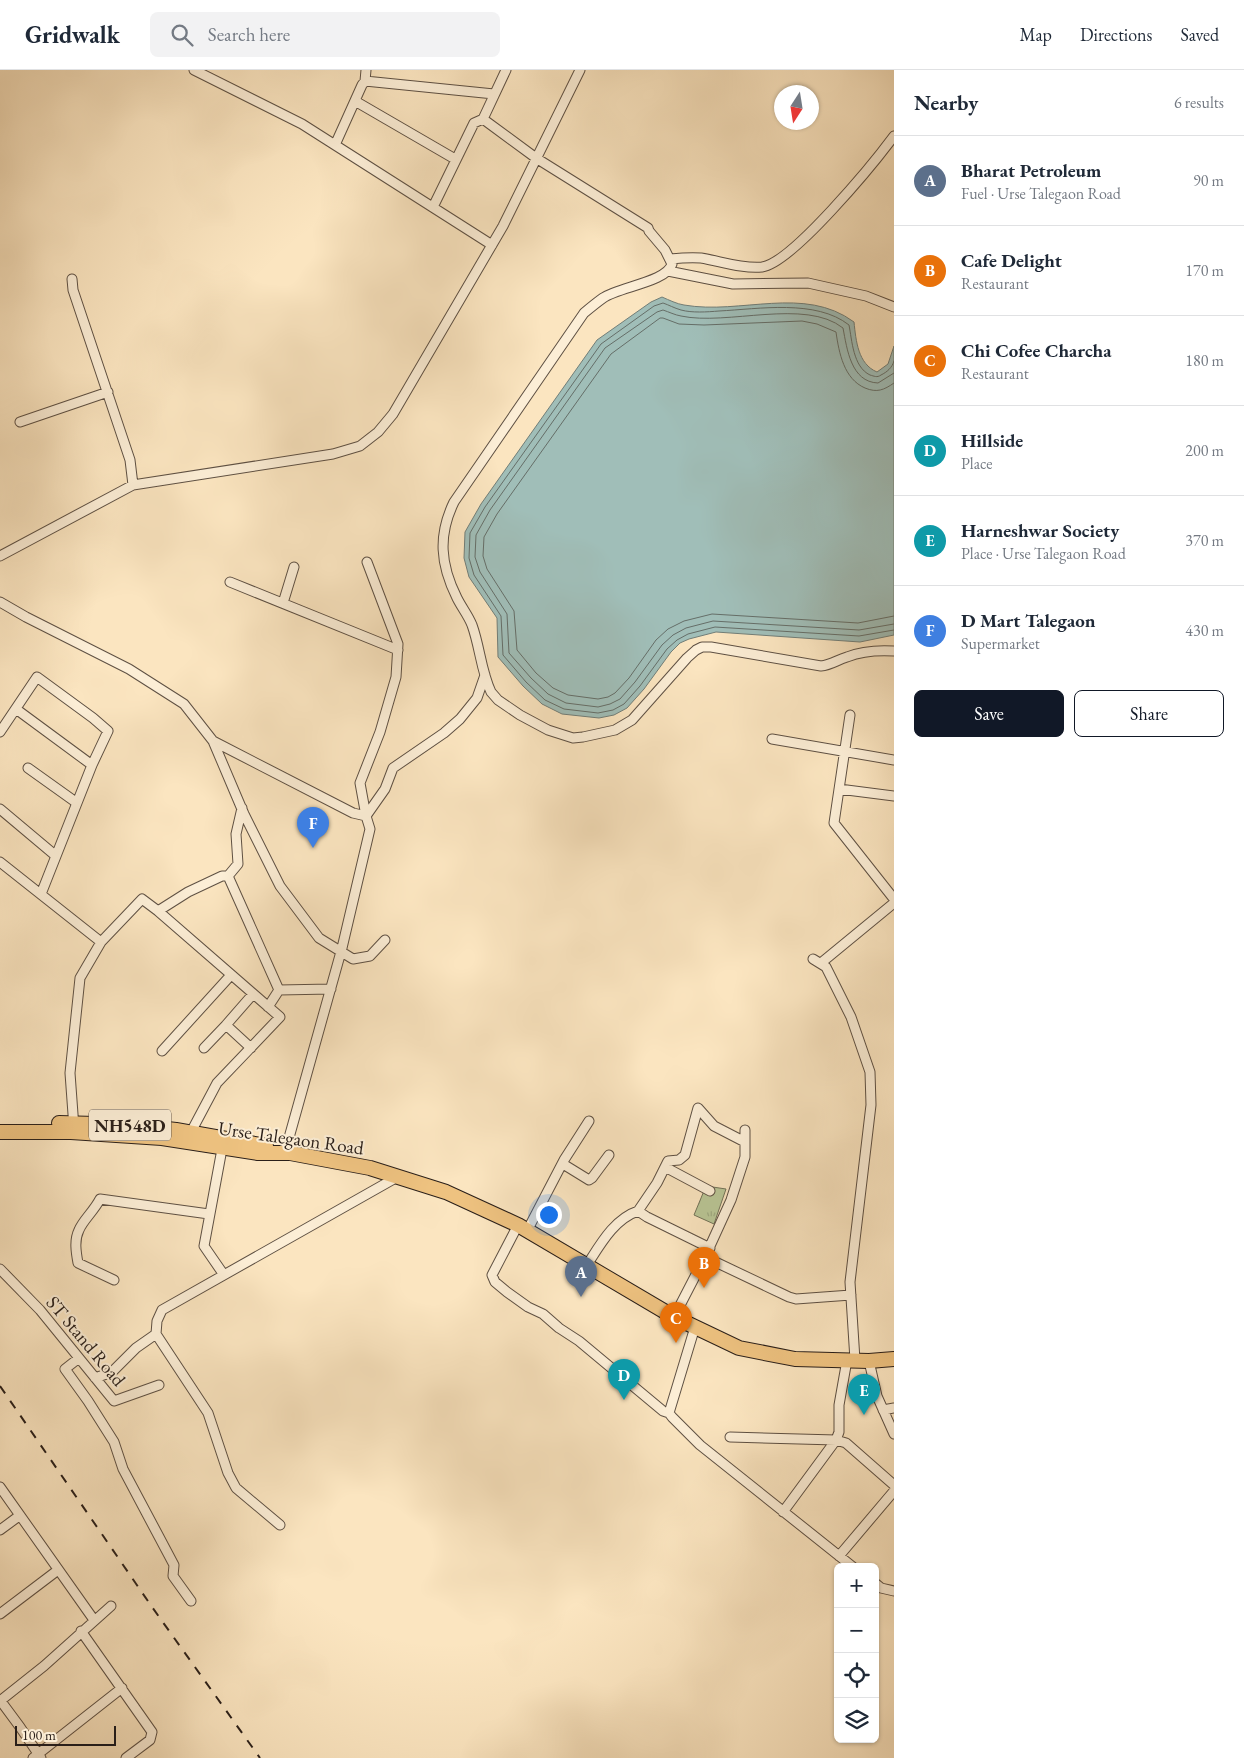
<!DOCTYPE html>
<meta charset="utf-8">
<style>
:root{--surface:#fff;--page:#f2f2f3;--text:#1f2937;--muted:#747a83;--line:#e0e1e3;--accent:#111827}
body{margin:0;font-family:"EB Garamond",serif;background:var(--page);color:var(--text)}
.controls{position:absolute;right:15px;bottom:15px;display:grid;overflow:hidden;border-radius:8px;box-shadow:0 1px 4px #0004}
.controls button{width:45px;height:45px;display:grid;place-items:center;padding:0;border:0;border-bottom:1px solid var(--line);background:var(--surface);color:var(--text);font:25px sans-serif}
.compass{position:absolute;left:774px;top:15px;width:45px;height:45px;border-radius:50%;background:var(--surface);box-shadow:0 1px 4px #0004;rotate:192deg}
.scale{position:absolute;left:15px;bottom:12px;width:101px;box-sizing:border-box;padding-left:5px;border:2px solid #2a1f19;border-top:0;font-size:14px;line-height:18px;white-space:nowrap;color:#2a1f19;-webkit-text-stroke:4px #fceed6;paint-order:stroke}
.you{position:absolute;left:548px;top:1144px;width:18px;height:18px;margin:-12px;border:4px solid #fff;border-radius:50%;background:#1a73e8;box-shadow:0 0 0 8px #1a73e833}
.badge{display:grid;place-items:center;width:32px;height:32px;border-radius:50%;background:var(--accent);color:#fff;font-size:16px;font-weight:700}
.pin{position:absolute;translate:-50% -41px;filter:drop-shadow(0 1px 2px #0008)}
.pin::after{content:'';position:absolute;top:26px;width:18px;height:15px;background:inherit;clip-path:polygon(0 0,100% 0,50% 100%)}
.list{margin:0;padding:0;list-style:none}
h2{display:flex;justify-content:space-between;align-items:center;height:65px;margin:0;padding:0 20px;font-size:21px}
h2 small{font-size:16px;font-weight:400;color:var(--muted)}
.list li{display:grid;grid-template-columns:32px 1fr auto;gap:15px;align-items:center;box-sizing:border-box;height:90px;padding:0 20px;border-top:1px solid var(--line)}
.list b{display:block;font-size:19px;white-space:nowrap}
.list p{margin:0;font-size:16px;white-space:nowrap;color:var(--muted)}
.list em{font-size:16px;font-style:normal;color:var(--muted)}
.actions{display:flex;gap:10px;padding:15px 20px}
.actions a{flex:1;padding:11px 0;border:1px solid var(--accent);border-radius:8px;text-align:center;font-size:18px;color:var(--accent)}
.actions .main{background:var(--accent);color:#fff}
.icon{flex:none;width:28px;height:28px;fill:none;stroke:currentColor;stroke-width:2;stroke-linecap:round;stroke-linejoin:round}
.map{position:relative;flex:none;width:894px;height:1688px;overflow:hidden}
header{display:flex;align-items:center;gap:30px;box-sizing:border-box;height:70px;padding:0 25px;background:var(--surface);border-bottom:1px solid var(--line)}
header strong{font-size:24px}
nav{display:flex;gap:28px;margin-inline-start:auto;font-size:18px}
.search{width:350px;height:45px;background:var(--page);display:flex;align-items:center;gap:12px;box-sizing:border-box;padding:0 18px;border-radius:8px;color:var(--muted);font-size:19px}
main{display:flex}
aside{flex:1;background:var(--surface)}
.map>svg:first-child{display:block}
.park{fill:url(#park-tufts);stroke:#727258}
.water{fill:#a0beb8;stroke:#717e78}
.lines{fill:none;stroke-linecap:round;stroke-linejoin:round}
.shore{stroke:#656e68;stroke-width:1}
.minor-casing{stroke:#5e5043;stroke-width:11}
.highway-casing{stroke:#2a1f19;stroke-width:16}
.minor{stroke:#fceed6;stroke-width:9}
.highway{stroke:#eec280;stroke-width:14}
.rail{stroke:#2a1f19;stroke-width:2;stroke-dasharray:9 9;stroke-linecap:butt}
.labels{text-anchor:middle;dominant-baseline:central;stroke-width:4;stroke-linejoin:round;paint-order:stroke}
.shield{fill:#fceed6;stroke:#695d52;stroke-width:1}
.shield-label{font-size:18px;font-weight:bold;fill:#2a1f19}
.street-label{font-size:19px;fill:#2a1f19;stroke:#fceed6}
</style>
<header>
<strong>Gridwalk</strong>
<div class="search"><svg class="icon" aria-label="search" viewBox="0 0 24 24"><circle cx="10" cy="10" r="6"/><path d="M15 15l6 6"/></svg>Search here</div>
<nav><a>Map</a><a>Directions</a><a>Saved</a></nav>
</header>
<main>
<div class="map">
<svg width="894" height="1688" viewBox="0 0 894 1688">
<defs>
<pattern id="park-tufts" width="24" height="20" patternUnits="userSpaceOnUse" patternTransform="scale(1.25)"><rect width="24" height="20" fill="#b9c696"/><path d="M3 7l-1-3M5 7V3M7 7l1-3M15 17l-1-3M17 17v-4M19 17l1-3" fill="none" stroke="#9faa81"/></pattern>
</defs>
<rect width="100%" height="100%" fill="#fbe5c0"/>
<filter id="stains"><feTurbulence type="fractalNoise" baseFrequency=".004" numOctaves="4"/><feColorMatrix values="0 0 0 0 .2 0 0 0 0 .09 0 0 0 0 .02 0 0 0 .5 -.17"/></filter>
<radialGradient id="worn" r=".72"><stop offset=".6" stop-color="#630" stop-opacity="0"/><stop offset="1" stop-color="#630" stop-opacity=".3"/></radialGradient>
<path class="park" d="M706,1116L726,1119L714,1154L694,1145Z"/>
<path class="water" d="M662,227C669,230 677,234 684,235C741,245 804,215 854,252C856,271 858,294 877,302L888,294L894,276V565L860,572L716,562L689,569L680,573L671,582L644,619L627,638L614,645L599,648L562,644L542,634L523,616L498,587L497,548L469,507L464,488L465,462L481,434L597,270L651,232Z"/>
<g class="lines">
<path class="shore" d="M894,291C892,298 887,302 881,305C877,308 874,306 870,305C853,297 852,270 849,255C816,229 759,239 719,241C707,242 692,243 681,240C674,238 669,235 663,233L654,236L601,274L485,437L470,463L469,488L474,505L501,546L503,585L526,612L545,630L564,639L598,643L613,640L624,634L640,616L667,579L677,570L688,564L715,557L859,566L894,560
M894,303L878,313C851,312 847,279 843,258C805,228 727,256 681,246C675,245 669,242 663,240L657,242L605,278L490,440L476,465L475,487L480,502L507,544L509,583L531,608L548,624L566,633L598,637L610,634L620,629L635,612L662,575L673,565L686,558L713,551L859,560L894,554
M894,313C884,320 877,323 865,318C844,309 839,283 836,262L817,254L802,251L704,255L679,254L663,248H660L611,284L497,444L484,467L483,486L487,499L514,541L517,580L536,603L553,618L568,625L598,629L608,627L615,623L629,608L656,570L668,559L684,551L712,544L858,553L894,546"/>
<g class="minor-casing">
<path id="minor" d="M194,0L302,54L492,175
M506,0L483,49L536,88L648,158L649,161L665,180L672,194C667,212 618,217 603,228C596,233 590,238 584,243L454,432C438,465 440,494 457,528C462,538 468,545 472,555C480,577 481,601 491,622L498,630L520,645L548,660L573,668L583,667L615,660L632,650L687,588L696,580L702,577H711L821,596C831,595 837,590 847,587C862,581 878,580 894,581
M365,11L494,24
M355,31L455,89
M335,75L362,15L365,11L366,0
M433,137L474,53L483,49
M670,189C680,188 691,187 701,188C720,191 742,199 762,197C792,193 874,93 894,66
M668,201L733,214L808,213L866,226L894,237
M72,209L73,220L130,390L133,415
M20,352L108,322
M0,486L133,415L333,384L360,376L378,362L393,344L503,156L580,0
M230,512L398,580
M0,532L26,547L129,599L184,634L213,671L244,744L280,816L319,868L353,889L370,886L385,870
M283,533L294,497
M16,639L92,695
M850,645L834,753L894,829
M0,662L37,607L93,648L108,661L92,695L41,824
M772,669L894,690
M213,671L353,743L366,746L370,759L342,878L285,1082
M28,698L77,733
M839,719L894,726
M0,739L56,786
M366,746L360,713L380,662L396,607L398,574L367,492
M366,746L385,719L393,698L444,663L460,649L477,628L485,605
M0,792L101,872
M228,806L238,794L236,764L242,738
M158,841L188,822L222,806H228L279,920L268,937
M813,889L826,897L851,947L870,1002L871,1035L850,1212L855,1290
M821,893L894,833
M279,920L331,919
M204,978L226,955
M251,978L226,955L253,924
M162,981L231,905
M74,1058L70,1003L80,908L101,872L142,829L158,841L280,947L217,1013L191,1062
M222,1079L204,1176L224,1205
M563,1094L589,1110L592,1108L609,1085
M665,1097L710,1121
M638,1141L657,1113L668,1091L679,1090L685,1085L698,1038L714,1056L745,1072
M518,1155L492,1205L495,1212L507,1222L528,1237L543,1244L559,1258L579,1271L663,1341L669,1343L672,1347L700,1375L853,1497
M527,1161L564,1090L589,1051
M705,1187L789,1227L796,1229L851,1225
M587,1195C600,1175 614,1149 638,1141L647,1147L710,1178
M0,1199L40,1240L114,1331L159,1315
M114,1210L78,1193C76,1182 74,1170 79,1160C83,1150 94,1141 100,1129L209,1144
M674,1247L705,1187L731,1130L745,1087V1060
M156,1264L208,1343L228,1403L236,1418L280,1455
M79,1288L65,1299L88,1331L114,1372L123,1399L174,1495L173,1506L191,1531
M869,1291L877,1326L894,1364
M95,1308L112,1302L136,1278L156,1264L157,1251L162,1240L399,1106
M883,1340L894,1338
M669,1343L695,1257
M730,1367L836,1370L846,1373L894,1415
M0,1417L94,1550
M783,1442L836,1370L839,1362V1335L847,1290
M0,1460L19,1446
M839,1486L894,1421
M875,1513L881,1518L894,1521
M0,1544L58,1500
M81,1561L152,1662L150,1670L126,1688
M0,1630L20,1657L41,1688
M0,1631L44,1596L111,1536
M33,1688L122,1618"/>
</g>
<g class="highway-casing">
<path id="highway" d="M59,1053L132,1055L176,1060L266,1076
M0,1062H71L162,1068L258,1083H290L370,1098L446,1122L518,1155L674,1247L739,1278L795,1289L869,1291L894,1289"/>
</g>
<use href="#minor" class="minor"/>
<use href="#highway" class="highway"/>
<path class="rail" d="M0,1316L152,1537L260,1688"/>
</g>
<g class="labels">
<rect class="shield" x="89" y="1039.5" width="82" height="31" rx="4"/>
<g class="shield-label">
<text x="130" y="1055">NH548D</text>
</g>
<g class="street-label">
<text transform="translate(291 1068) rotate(8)">Urse Talegaon Road</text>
<text transform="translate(86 1271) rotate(50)">ST Stand Road</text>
</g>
</g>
<rect width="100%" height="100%" filter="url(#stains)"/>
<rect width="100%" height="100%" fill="url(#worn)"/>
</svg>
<div class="controls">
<button>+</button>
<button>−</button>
<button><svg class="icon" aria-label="locate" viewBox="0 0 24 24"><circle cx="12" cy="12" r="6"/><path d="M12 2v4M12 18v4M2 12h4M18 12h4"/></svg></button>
<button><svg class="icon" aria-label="layers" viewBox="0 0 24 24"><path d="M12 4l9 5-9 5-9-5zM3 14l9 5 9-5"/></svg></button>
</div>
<svg class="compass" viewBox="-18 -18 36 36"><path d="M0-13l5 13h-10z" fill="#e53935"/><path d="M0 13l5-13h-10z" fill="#747a83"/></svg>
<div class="scale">100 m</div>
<div class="you"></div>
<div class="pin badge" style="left:581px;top:1227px;background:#5c6f8a">A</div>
<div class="pin badge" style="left:704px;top:1218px;background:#e8710a">B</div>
<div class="pin badge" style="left:676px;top:1273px;background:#e8710a">C</div>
<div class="pin badge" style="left:624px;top:1330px;background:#0f9aa8">D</div>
<div class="pin badge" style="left:864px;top:1345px;background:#0f9aa8">E</div>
<div class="pin badge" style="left:313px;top:778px;background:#3f7fe0">F</div>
</div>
<aside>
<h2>Nearby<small>6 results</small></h2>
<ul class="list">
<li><span class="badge" style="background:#5c6f8a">A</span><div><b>Bharat Petroleum</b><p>Fuel · Urse Talegaon Road</p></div><em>90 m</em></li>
<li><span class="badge" style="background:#e8710a">B</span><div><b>Cafe Delight</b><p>Restaurant</p></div><em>170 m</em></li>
<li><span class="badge" style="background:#e8710a">C</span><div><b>Chi Cofee Charcha</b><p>Restaurant</p></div><em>180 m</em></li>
<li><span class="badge" style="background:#0f9aa8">D</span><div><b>Hillside</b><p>Place</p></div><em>200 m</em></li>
<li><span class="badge" style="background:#0f9aa8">E</span><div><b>Harneshwar Society</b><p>Place · Urse Talegaon Road</p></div><em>370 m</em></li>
<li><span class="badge" style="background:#3f7fe0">F</span><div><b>D Mart Talegaon</b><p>Supermarket</p></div><em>430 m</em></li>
</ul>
<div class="actions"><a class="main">Save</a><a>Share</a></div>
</aside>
</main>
